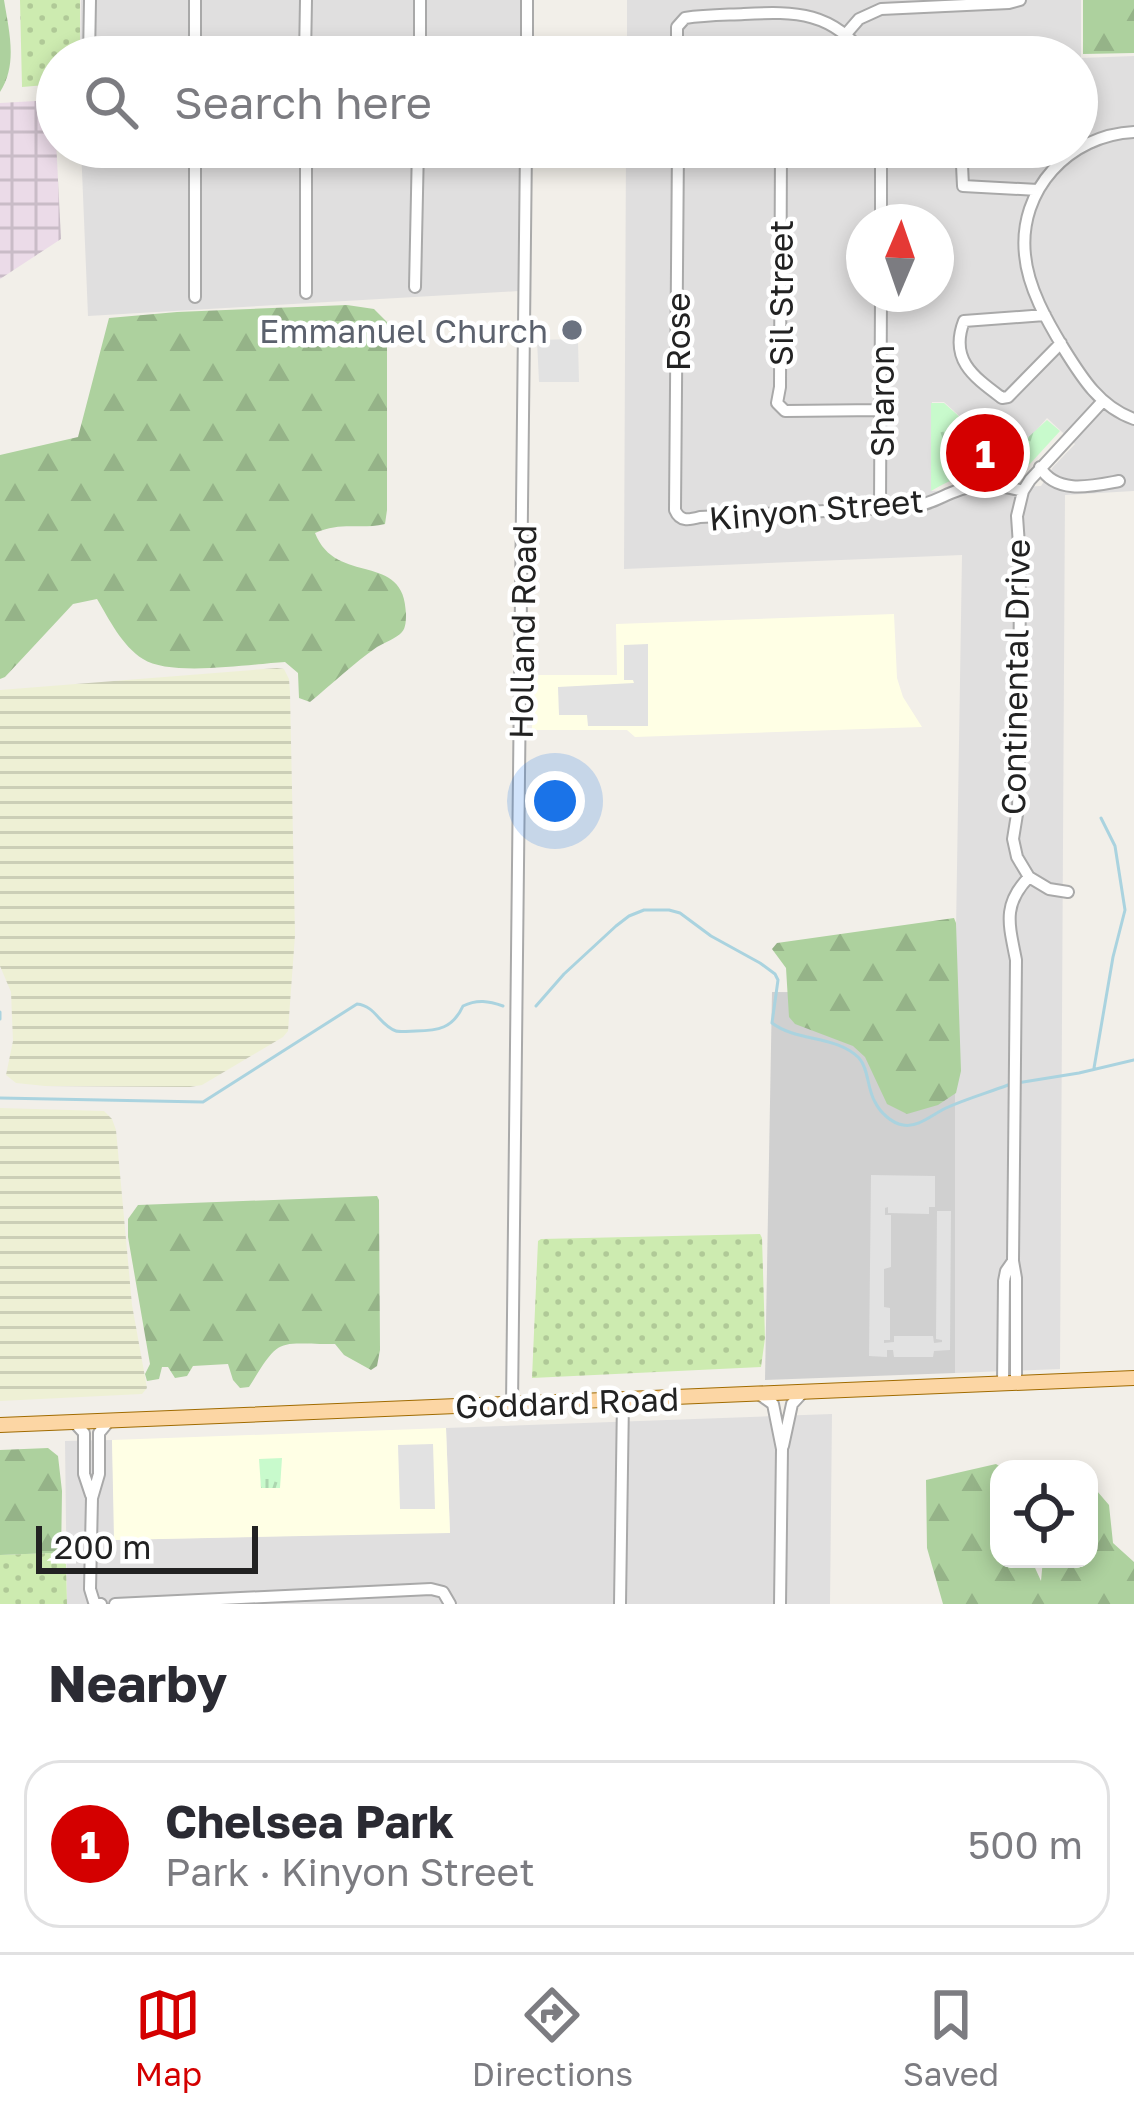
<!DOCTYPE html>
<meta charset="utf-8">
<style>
:root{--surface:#fff;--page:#f7f7f7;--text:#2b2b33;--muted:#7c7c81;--line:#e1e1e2;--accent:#d40000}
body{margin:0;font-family:"Golos Text",sans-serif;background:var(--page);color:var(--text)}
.controls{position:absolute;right:36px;bottom:36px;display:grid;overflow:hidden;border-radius:24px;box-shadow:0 6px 18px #0003}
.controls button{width:108px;height:108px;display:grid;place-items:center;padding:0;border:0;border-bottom:3px solid var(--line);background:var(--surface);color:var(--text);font:60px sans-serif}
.compass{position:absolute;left:846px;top:204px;width:108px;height:108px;border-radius:50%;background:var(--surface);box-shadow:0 6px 18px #0003;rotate:2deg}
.scale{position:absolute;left:36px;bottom:30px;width:222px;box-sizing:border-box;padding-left:12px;border:6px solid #222;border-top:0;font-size:33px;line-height:42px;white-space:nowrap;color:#222;-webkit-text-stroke:9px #fff;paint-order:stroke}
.you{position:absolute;left:555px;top:801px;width:42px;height:42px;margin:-30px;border:9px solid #fff;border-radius:50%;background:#1a73e8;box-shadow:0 0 0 18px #1a73e833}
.badge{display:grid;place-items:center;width:78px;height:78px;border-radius:50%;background:var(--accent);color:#fff;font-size:39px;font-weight:700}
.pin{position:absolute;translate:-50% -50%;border:6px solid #fff;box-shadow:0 3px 12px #0006}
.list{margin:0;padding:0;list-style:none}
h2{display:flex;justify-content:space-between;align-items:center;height:156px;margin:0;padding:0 48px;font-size:51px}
h2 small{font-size:39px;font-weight:400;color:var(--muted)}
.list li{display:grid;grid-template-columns:78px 1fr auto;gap:36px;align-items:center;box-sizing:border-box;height:168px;margin:0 24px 24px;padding:0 24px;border:3px solid var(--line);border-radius:36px}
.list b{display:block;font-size:45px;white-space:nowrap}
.list p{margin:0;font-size:39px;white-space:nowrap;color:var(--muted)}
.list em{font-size:39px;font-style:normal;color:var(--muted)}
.icon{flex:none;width:66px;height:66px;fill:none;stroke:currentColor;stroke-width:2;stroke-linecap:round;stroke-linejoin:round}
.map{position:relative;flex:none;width:1134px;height:1604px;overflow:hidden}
.search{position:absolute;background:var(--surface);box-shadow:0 6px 18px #0003;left:36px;right:36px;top:36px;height:132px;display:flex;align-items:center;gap:30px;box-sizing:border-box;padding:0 42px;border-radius:66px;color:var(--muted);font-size:45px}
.sheet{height:348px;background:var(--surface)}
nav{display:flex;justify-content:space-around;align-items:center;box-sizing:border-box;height:168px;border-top:3px solid var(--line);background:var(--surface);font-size:33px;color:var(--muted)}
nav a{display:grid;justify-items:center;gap:6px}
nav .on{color:var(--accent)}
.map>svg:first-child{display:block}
.residential{fill:#e0dfdf;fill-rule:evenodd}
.industrial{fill:url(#industrial-grid)}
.education{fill:#ffffe5}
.religious{fill:#d0d0d0}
.farmland{fill:url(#farmland-rules)}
.grass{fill:url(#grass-dots)}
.forest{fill:url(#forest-firs)}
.park{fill:url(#park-tufts)}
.parking{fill:#e2e2e2}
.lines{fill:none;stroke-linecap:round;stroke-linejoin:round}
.stream{stroke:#aad3df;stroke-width:3}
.minor-casing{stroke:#a9a9a9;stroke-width:14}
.major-casing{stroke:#a06b00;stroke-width:16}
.minor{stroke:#fff;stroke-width:10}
.major{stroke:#fcd6a4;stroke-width:14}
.worship-dot{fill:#6b7280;stroke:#fff;stroke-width:4.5}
.labels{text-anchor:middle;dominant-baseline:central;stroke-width:9;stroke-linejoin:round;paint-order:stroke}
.street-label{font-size:33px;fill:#222;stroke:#fff}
.worship-label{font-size:33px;fill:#5b616d;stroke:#fff;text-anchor:end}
</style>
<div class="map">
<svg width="1134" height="1604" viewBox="0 0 1134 1604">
<defs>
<pattern id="industrial-grid" width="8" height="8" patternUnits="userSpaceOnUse" patternTransform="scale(3)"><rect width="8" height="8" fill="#ebdbe8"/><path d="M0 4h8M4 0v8" fill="none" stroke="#c9bcc7"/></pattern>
<pattern id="farmland-rules" width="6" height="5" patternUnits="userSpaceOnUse" patternTransform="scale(3)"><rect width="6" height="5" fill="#eef0d5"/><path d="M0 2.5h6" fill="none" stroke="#ccceb7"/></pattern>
<pattern id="grass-dots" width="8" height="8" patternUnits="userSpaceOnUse" patternTransform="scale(3)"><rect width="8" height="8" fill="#cdebb0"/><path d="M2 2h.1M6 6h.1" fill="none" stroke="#b0c997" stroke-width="1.8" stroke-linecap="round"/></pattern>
<pattern id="forest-firs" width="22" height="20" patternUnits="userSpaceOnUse" patternTransform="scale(3)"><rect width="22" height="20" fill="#add19e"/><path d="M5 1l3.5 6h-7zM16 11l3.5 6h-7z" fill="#95b388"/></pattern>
<pattern id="park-tufts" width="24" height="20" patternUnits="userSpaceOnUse" patternTransform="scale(3)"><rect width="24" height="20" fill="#c8facc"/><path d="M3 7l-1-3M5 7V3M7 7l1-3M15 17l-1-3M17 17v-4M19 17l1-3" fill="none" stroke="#acd6af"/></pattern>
</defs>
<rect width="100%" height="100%" fill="#f2efe9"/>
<path class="residential" d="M81,0H521V57H80Z
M627,0H1081V58L1134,56V491L1065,495L1060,1369L955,1373V993L962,555L624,569L626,147H1077V57H627ZM864,222H936V294H864ZM932,402H944L989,443L1006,444L1028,440L1047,418L1075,444L1053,467L1041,486L931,491Z
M81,147H520L519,291L88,316Z
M832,1414L830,1604H67L65,1441L112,1440L115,1540L450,1532L446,1428Z"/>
<path class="industrial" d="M54,100L61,239L0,279V103Z"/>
<path class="education" d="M894,614L897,678L903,697L922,727L635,737L627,730H532L533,675H617L616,624Z
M446,1428L450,1533L114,1540L112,1440Z"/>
<path class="religious" d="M772,992L955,993V1373L765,1380Z"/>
<path class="farmland" d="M277,668L284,669L289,679L290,692L295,935L288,1031L283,1037L202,1085L190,1087L45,1086L16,1083L6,1075L13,1041L11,992L0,966V690Z
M0,1108L104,1111L112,1119L116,1130L132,1305L147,1388L142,1394L0,1401Z"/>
<path class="grass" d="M20,0H80V57H57V84L22,87Z
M760,1234L762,1238L765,1338L761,1367L532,1378L538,1241L541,1239Z
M51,1553L66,1564L67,1604H0V1555Z"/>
<path class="forest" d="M0,0H4C9,31 18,64 0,92Z
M1083,0H1134V53L1083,54Z
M347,305L374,309L387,322V510L385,524C359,530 342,521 315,533C336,587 405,550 406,614C406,619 406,628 402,632C397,638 384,643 377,647C354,663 332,684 310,702L299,698L298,673L285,662C251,664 170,677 143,659C122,646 109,619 97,599L73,604L5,677L0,679V455L78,437L109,318L177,312Z
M954,918L956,923L961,1071L956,1093L938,1105L907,1114L887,1104L865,1057L853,1046L795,1024L789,1017L786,968L772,949L777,943Z
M377,1196L379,1200L380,1350L377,1366L371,1370L344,1355L335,1344C276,1344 281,1335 249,1387L240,1388L233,1380L228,1364L193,1366L187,1376L175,1378L168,1367H162L159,1379L147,1381L145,1374L150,1364L128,1237V1219L138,1205Z
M48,1448L58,1456L62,1491L61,1558L51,1553L0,1555V1450Z
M996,1464L1004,1469H999V1559H1031L1041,1581L1043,1559H1089V1492L1097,1491L1109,1505L1113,1543L1134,1562V1604H943L927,1548L926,1480Z"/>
<path class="park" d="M931,403H944L989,443L1023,442L1047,420L1060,431L1018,477C985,467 959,474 931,491Z
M282,1458L280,1488H261L259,1459Z"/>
<path class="parking" d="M574,339L578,342L579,382H539L537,340Z
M648,644V726H588L587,715H559L558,687L634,683L633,680H624V645Z
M871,1175L935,1176V1207H929V1214L888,1213V1207L885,1208V1215H891V1267L884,1269V1307L890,1308V1340H884V1343L894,1342V1336H933L934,1343L942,1342V1340L936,1339L937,1211H951L950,1350L934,1351L933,1357H894L893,1350H887V1357L869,1356Z
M433,1444L435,1509H400L398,1445Z"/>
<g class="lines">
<path class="stream" d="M536,1006L564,974L616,926L629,916L644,910H669L680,913L711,936L760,963L775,974L778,980L772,1023C797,1042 836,1035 859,1058C869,1069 867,1089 875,1102C880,1112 891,1123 903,1125C918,1128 933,1114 946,1108C966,1099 987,1093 1008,1085
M0,1012V1019
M1094,1068L1113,957L1125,910L1115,846L1101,818
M1017,1083L1079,1073L1134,1060
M0,1098L203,1102L357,1004C376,1006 379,1025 396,1031C399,1032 412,1031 416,1031C438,1031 453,1028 463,1006C477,999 489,1001 503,1006"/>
<g class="minor-casing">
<path id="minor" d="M846,34L859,19L881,9L1009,3L1020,0
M89,57L90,0
M195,57V0
M305,57L306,0
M420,57V0
M527,57V0
M677,57V27L685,18C705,15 724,15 744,14C796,11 833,12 866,57
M1134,132C1069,135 1018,190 1025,255C1028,288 1047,321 1064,349C1082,378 1100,407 1134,419
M195,147V297
M306,147V293
M678,147L675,510C680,522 689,520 700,517L911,507C927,505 937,499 951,493C976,482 997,484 1023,491
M781,147L780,387L777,403L785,411L881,410
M975,147L962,165L963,186L1038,190
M1047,147L1060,161
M881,222V147
M415,287L418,147
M1045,315L964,321C949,360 974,377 1002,398L1008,397L1061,343
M1040,467C1056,495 1092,486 1119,481
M880,508L881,294
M1068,892L1049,889L1029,877L1017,857L1013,839L1018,808L1019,768L1020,560L1017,516L1023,491L1030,480L1103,401
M1016,1383V1278L1013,1261L1016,960C1009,924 1002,905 1029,877
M1003,1384L1004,1281L1006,1271L1013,1261
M759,1394L773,1404L782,1449L780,1604
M512,1405L526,147
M74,1422L84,1433V1474L91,1495
M783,1446L792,1404L803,1392
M101,1604L94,1602L90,1589L92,1498L99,1474V1433L109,1421
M115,1604L431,1589L443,1592L450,1604
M620,1604L623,1400"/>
</g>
<g class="major-casing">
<path id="major" d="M0,1425L1134,1378"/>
</g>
<use href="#minor" class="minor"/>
<use href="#major" class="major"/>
</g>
<circle class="worship-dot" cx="572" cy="330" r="12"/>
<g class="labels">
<g class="street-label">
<text transform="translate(780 293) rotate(-90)">Sil Street</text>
<text transform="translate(677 332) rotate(-90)">Rose</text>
<text transform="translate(881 401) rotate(-90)">Sharon</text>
<text transform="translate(816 509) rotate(-5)">Kinyon Street</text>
<text transform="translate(522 632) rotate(-89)">Holland Road</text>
<text transform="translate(1015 677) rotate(-89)">Continental Drive</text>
<text transform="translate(567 1402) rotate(-2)">Goddard Road</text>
</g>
<g class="worship-label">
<text x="548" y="330">Emmanuel Church</text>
</g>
</g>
</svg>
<div class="controls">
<button><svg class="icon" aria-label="locate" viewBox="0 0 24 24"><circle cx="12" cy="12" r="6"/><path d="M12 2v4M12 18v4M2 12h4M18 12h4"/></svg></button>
</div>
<svg class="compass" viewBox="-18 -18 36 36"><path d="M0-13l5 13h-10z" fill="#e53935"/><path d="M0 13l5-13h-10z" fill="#7c7c81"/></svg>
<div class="scale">200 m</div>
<div class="you"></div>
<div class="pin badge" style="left:985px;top:453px">1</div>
<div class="search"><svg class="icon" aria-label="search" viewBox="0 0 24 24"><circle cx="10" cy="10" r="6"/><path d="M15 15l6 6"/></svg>Search here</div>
</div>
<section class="sheet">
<h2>Nearby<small></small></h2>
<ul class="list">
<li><span class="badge">1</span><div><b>Chelsea Park</b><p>Park · Kinyon Street</p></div><em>500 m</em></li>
</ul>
</section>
<nav>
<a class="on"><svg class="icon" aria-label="map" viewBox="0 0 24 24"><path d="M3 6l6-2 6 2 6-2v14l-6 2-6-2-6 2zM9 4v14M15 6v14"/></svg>Map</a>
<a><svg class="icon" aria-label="directions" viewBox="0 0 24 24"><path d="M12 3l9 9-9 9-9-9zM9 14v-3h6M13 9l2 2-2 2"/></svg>Directions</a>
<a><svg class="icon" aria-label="saved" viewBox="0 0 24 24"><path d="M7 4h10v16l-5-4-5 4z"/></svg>Saved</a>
</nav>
